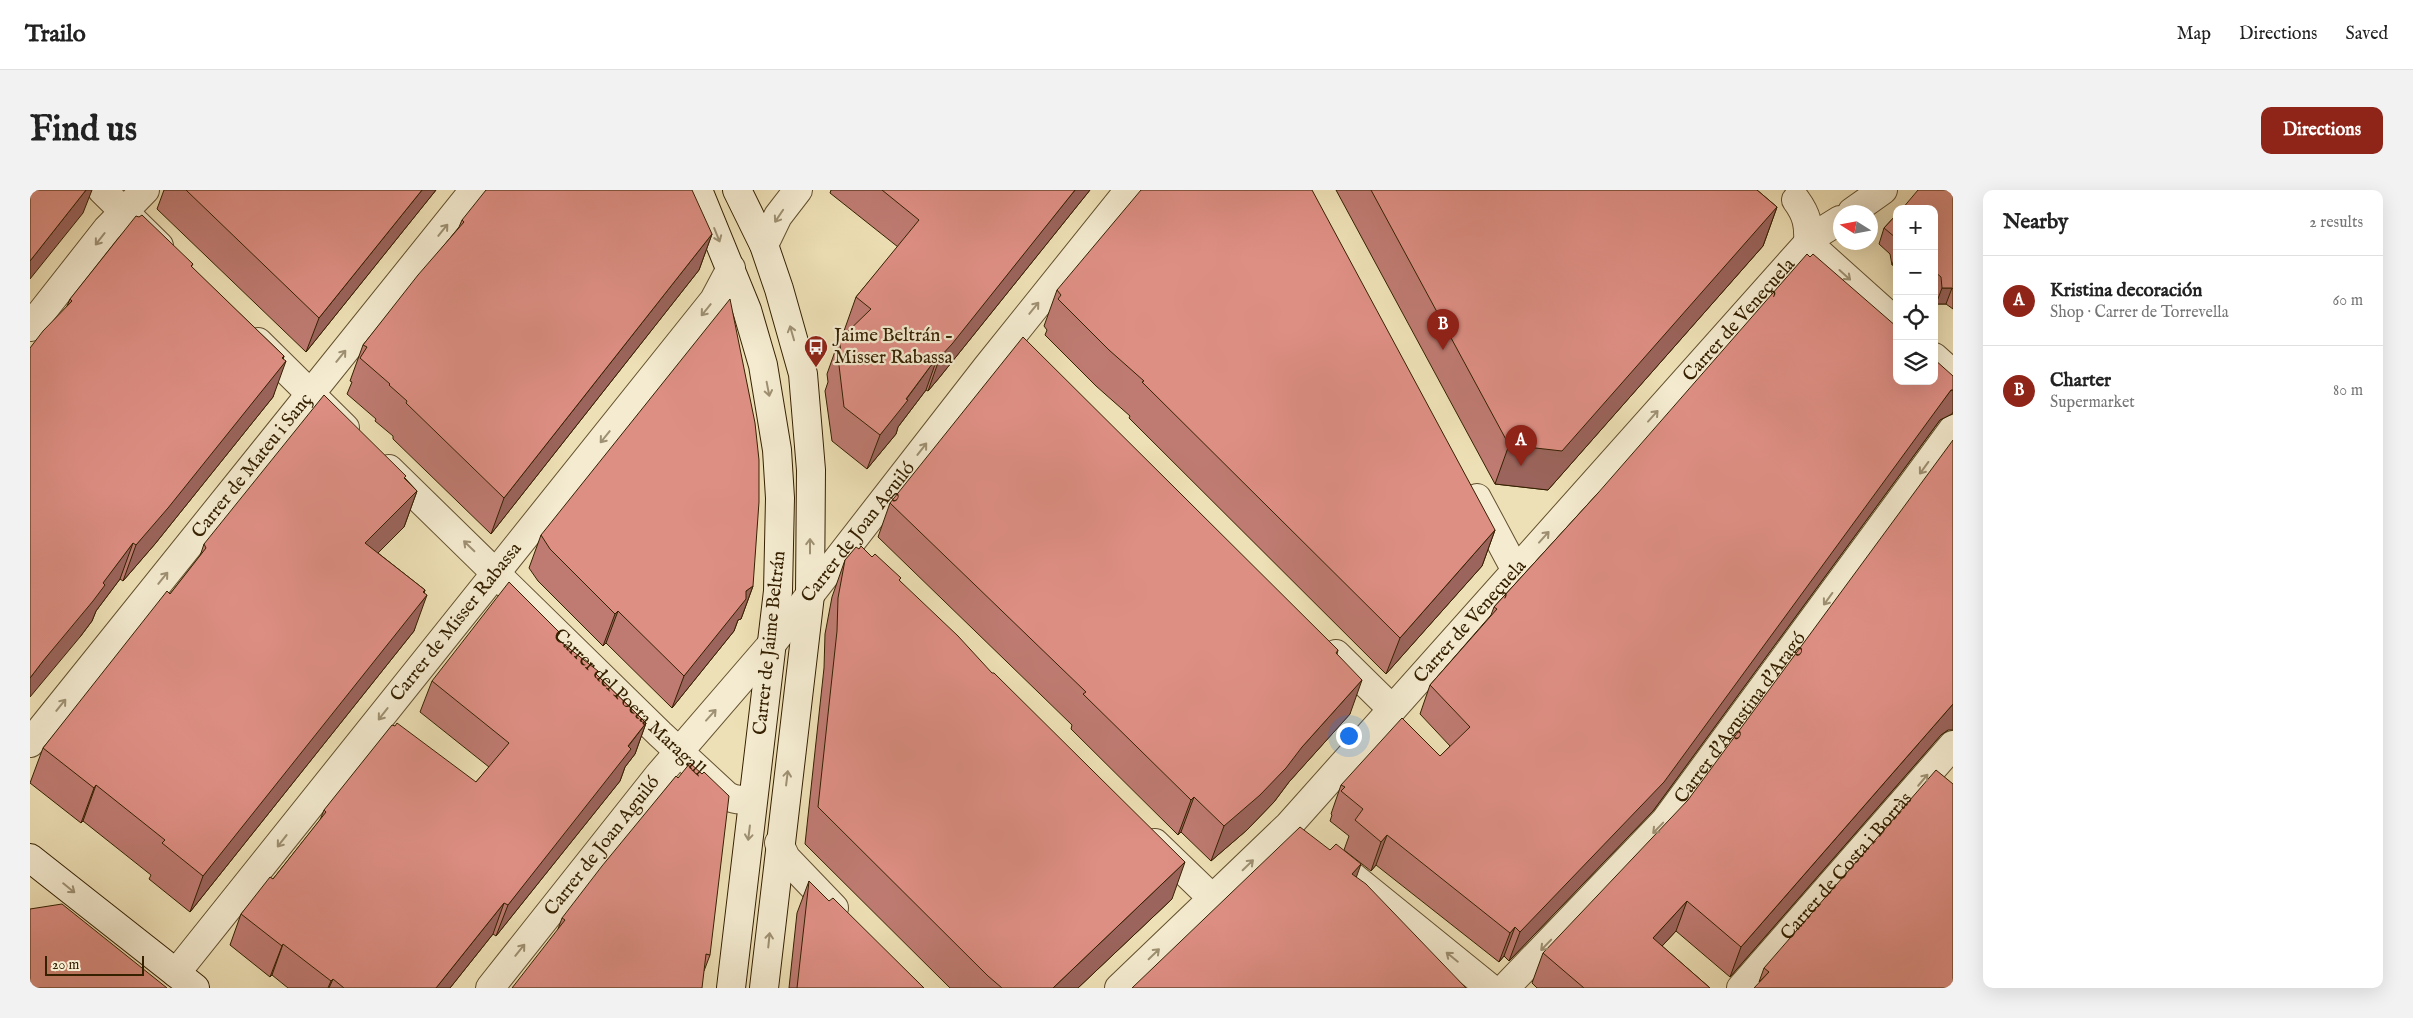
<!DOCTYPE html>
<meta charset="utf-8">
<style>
:root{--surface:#fff;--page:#f2f2f2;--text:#222;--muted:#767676;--line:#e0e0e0;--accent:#8f2418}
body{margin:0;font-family:"IM FELL English",serif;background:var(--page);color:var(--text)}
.controls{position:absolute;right:15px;top:15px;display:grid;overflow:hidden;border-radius:10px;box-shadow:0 5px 20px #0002}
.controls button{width:45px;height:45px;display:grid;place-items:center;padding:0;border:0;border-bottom:1px solid var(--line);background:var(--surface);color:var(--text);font:25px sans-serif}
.compass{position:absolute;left:1803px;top:15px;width:45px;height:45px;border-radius:50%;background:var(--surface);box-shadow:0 5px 20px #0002;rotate:281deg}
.scale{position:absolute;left:15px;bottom:12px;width:99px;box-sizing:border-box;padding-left:5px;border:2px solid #352000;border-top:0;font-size:14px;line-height:18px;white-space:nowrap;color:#352000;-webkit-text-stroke:4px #f4ebd0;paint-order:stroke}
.you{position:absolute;left:1318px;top:545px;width:18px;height:18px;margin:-12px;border:4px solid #fff;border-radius:50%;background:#1a73e8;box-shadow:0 0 0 8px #1a73e833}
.badge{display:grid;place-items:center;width:32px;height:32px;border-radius:50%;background:var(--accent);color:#fff;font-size:16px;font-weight:700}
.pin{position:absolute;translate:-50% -41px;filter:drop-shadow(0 1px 2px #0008)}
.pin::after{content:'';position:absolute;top:26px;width:18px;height:15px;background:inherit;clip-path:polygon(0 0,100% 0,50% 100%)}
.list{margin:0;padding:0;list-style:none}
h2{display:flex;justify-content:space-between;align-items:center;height:65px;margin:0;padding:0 20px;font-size:21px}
h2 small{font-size:16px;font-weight:400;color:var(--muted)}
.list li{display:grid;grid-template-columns:32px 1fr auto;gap:15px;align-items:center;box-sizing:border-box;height:90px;padding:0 20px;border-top:1px solid var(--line)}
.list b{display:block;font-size:19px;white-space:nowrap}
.list p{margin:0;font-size:16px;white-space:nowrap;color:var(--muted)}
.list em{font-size:16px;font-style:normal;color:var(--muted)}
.icon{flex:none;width:28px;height:28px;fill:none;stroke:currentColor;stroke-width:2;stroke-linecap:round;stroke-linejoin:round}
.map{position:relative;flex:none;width:1923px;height:798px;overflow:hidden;border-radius:10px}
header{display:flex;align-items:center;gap:30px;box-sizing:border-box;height:70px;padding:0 25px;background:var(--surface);border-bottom:1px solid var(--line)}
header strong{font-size:24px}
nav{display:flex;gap:28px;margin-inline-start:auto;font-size:18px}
.intro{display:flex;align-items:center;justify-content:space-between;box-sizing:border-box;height:120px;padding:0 30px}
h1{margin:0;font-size:35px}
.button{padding:12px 22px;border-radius:10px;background:var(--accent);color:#fff;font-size:18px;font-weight:700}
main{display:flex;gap:30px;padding:0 30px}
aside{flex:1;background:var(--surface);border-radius:10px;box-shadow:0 5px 20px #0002}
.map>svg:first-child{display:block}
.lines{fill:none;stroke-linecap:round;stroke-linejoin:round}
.street-casing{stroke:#63502e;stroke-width:30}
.secondary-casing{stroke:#352000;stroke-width:30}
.street{stroke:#f4ebd0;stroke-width:28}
.secondary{stroke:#f4ebd0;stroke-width:28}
.wall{fill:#bf7b72;stroke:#352000}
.shaded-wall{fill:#9b645c;stroke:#352000}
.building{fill:#de8f84;stroke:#352000}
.oneway{stroke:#9e9072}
.labels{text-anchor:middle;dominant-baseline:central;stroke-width:4.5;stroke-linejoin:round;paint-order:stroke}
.street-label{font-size:19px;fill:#352000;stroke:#f4ebd0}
.poi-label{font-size:19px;fill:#352000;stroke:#f4ebd0;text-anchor:start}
</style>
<header>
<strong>Trailo</strong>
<nav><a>Map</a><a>Directions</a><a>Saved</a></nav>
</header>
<div class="intro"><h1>Find us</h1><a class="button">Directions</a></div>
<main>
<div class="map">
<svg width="1923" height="798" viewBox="0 0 1923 798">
<rect width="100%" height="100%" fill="#eee0b6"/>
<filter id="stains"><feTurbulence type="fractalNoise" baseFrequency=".004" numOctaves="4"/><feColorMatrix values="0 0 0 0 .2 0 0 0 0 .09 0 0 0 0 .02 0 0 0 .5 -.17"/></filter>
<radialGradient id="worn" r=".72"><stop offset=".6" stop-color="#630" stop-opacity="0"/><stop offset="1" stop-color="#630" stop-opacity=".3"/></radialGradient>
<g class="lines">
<g class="street-casing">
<g id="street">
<path d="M72,0L129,56"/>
<path d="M1766,10C1777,25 1779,35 1778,53L1867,133"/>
<path d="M1822,22L1853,0"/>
<path d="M734,55L748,26L768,0"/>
<path d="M0,137L77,39L115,0"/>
<path d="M228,152L315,238"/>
<path d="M1904,167L1923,184"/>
<path id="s1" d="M359,279L630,544L697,606C707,611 714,611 723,606"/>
<path d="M1447,308L1485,379"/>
<path d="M1306,464L1362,519"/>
<path id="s2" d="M0,553L444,0"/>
<path d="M749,653L756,668L804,718"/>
<path d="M1125,653L1182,708"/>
<path d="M1323,687L1460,798"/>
<path id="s3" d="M146,783L684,110L701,78"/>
<path id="s4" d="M460,798L628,586L741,455L957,177L1099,0"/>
<path id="s5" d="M1089,798L1259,635L1778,53L1789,43L1810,30"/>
<path id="s6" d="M1475,798L1635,631L1923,239"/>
<path id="s7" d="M1711,798L1923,555"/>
</g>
</g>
<g class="secondary-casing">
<path id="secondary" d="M668,0L717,120L733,175L747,260L750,308L748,401L701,798
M707,0L734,55L749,99L773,184L781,280L780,405L734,798
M0,668L165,798"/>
</g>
<use href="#street" class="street"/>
<use href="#secondary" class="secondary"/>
</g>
<path class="wall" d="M134,0H406L276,162L127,19Z
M801,0H1060L909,188L898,201L896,200L868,237L866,244L837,279L802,251L795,201L798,192L797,184L809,150L816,143L814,141L826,107L868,57L800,3Z
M1306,0H1727L1747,17L1733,56L1518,300L1465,294Z
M1923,0V119L1916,114H1906L1905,103L1904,102V19Z
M1867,24V75H1862L1860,64L1849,54L1854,38Z
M432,30L682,44L669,80L461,344L363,249V246L345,231L346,229L317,204L322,192L320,191L333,155L429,37Z
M163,74L161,77L254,166L243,207L125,354L93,391L90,389L66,421L62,431L50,447L37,116L40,109Z
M1027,100L1465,340L1452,376L1356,484L1099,228L1100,226L1066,196L1015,145L1017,140L1014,136Z
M1923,186V222L1922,224L1910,230L1623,621L1479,771L1474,766L1469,772L1346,675L1341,681L1314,660L1319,646L1300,631L1302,625L1301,624L1311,595L1410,566L1420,556L1390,524L1400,495L1461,425L1464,417L1568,303Z
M375,288L387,301L374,337L348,363L395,400L384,441L160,722L119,689L121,685L53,631L51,633L0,593L13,558L140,404L170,366L174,354Z
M860,313L1308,460L1307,464L1320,524L1259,592L1244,612L1217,640L1181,671L1151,642L1148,645L1041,539L1042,535L848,347Z
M511,345L723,396L711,429L708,430L704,441L642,518L576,453L573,456L508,391L499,378Z
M842,367L870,391L1142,709L1048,798H920L775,654L794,478L795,444L802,407L815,370Z
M528,449L567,485L616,533L605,564L595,577L590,591L466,746L463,744L420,798H258L242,785L240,787L200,755L211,724L243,689L290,630L294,620L446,592L459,577L390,522L402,491Z
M1918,540L1911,545L1700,787L1646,741L1632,756L1680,798H1507L1502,793L1513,763Z
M1923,594L1729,792L1734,778Z
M779,691L799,711L894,798H759L767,723Z
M532,728L680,765L674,781L528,739Z"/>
<path class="shaded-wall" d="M56,0H62L53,23L0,89V71Z
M392,0H406L276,162L289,128Z
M1045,0H1060L909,188L898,201L910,167Z
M1747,17L1733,56L1518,300L1465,294L1479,255Z
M682,44L669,80L461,344L474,308Z
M1867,62V75H1862Z
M1912,98H1922L1916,114H1906Z
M254,166L249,179L256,171L243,207L125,354L93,391L106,355Z
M908,166L896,200L868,237L866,244L837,279L850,245Z
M1921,200H1923V222L1922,224L1910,230L1623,621L1479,771L1490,742Z
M387,301L374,337L322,389L335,353Z
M1465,340L1452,376L1356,484L1370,448Z
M103,353L90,389L66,421L62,431L50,447L0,507V488Z
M723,396L711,429L708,430L704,441L642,518L654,486L716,401Z
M395,400L389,415L397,405L384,441L160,722L173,686Z
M588,421L576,453L573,456L585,424Z
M1332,490L1320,524L1259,592L1244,612L1217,640L1181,671L1194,636L1272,557Z
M1923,514V540H1918L1911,545L1700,787L1711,757Z
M616,533L605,564L595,577L590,591L466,746L478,715Z
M66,595L53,631L51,633L64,598Z
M1164,607L1151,642L1148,645L1161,610Z
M1357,645L1346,675L1341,681L1351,652Z
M1155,672L1142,709L1048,798H1023Z
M1331,674L1320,705L1322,684Z
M1657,711L1646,741L1612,778L1623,748Z
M474,713L463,744L420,798H406Z
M1485,737L1474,766L1469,772L1480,743Z
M253,754L242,785L240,787L252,756Z
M303,789L299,798H298L301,791Z"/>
<path class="building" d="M0,0H56L0,71Z
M156,0H392L289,128Z
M456,0H662L682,44L474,308L376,213L377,211L359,195L360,194L330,168L337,157L333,155L388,85L434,32L432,30Z
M852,0H1045L922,154L910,167L908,166L876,209L878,210L850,245L814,217L808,167L812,166L809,150L841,119L826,107L889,30Z
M1111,0H1282L1465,340L1370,448L1112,192L1114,191L1079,160L1028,109L1031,105L1027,100Z
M1341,0H1727L1747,17L1532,261L1479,255Z
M1888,0H1923V99L1922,98H1912L1911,87L1904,81V19H1872Z
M1867,24V53L1866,48L1854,38Z
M112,25L163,74L161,76L254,166L252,168L256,171L138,318L106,355L103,353L73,393L75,395L63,411L13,471L0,488V158L13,141L42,111L40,109L106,26L109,27Z
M1777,64L1780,67L1783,64L1867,137V191H1904V169L1923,186V200H1921L1634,592L1490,742L1485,737L1480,743L1357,645L1351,652L1325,630L1333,619L1311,601L1315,597L1311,595L1372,528L1410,566L1440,537L1400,495L1467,419L1464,417L1568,303Z
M700,109L725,233L729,270V312L723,396L716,401V409L654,486L588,421L585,424L520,359L511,345Z
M993,147L1308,460L1306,463L1332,490L1272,557L1256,578L1230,605L1194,636L1164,607L1161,610L1053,504L1056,502L860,313Z
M294,205L376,286L374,288L387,301L335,353L395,400L393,402L397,405L173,686L132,653L135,650L66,595L64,598L13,558L137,401L140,404L176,358L174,354Z
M1923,250V514L1711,757L1657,711L1623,748L1680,798H1554L1513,763L1658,610Z
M831,356L842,367L845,364L871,388L869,390L928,446L962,483H964L1155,672L1023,798H972L958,786L788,617L807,441L808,408L815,370L826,357L829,359Z
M479,392L530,443L526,448L568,481L566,484L616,533L598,556L601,559L478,715L474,713L406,798H314L303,789L301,791L253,754L252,756L211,724L240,687L243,689L296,622L294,620L362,535L365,536L367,533L446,592L479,553L402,491Z
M660,573L672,584L674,582L699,606L680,765L676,764L672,798H482L535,730L532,728L572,676L646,586L648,588Z
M1906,580L1923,594V798H1724L1739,782L1734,778Z
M1270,637L1300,660L1306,654L1331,674L1322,684L1336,694L1436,798H1102Z
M779,691L799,711L803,708L894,798H767Z
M32,714L137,798H0V719Z"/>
<defs><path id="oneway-shaft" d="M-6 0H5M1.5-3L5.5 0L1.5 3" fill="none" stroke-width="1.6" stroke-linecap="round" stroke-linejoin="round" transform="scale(1.25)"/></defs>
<g class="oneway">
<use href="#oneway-shaft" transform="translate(749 26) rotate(124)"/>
<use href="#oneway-shaft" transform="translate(413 40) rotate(-51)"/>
<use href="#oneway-shaft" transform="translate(687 45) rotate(68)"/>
<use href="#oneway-shaft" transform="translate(70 49) rotate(128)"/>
<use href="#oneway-shaft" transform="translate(1815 85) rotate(42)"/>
<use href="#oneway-shaft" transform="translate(1004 118) rotate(-51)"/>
<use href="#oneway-shaft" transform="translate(676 120) rotate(129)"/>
<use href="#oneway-shaft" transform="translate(762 143) rotate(-106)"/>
<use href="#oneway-shaft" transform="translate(311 166) rotate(-51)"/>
<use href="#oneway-shaft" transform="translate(738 199) rotate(79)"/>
<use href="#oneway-shaft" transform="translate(1623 226) rotate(-48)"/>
<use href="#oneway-shaft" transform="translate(575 247) rotate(129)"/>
<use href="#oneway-shaft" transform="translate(892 259) rotate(-52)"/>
<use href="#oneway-shaft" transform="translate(1894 278) rotate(126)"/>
<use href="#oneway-shaft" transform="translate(1514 347) rotate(-48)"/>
<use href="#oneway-shaft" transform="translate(439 356) rotate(-136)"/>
<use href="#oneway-shaft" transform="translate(780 356) rotate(-90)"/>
<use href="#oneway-shaft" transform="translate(133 388) rotate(-51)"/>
<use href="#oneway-shaft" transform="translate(1798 409) rotate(126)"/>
<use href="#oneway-shaft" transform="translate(31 515) rotate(-51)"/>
<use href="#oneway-shaft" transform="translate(353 524) rotate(128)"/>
<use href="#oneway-shaft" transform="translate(681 525) rotate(-48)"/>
<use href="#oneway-shaft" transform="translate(757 588) rotate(-83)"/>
<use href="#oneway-shaft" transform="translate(1893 590) rotate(-50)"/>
<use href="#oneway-shaft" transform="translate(1628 638) rotate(134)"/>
<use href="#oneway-shaft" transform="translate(719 643) rotate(97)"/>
<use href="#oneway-shaft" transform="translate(252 651) rotate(128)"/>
<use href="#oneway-shaft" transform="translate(1218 675) rotate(-44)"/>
<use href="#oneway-shaft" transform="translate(39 698) rotate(39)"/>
<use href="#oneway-shaft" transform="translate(739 750) rotate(-84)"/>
<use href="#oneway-shaft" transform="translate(1516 755) rotate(134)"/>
<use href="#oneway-shaft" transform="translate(490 760) rotate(-51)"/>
<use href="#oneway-shaft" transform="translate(1124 764) rotate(-44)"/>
<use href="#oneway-shaft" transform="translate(1422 767) rotate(-141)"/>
</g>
<defs>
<g id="bus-pin" transform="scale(1.25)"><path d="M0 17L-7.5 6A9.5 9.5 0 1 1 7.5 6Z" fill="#8f2418" stroke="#f4ebd0"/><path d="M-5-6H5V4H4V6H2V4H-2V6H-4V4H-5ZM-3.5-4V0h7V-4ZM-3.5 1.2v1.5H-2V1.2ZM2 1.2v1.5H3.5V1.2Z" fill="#fff"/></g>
</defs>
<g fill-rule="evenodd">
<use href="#bus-pin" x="786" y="157"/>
</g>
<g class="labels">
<g class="street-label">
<text stroke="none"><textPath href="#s5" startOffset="912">Carrer de Veneçuela</textPath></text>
<text stroke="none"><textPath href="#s2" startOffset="355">Carrer de Mateu i Sanç</textPath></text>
<text stroke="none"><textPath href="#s4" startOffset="586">Carrer de Joan Aguiló</textPath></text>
<text stroke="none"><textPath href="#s5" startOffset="508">Carrer de Veneçuela</textPath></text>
<text stroke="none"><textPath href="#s3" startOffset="449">Carrer de Misser Rabassa</textPath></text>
<text transform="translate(740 453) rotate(-84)">Carrer de Jaime Beltrán</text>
<text stroke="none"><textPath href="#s1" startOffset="335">Carrer del Poeta Maragall</textPath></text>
<text stroke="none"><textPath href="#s6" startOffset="359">Carrer d'Agustina d'Aragó</textPath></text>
<text stroke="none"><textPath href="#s4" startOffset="181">Carrer de Joan Aguiló</textPath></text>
<text stroke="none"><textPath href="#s7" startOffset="161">Carrer de Costa i Borràs</textPath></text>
</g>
<g class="poi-label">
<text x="804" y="146">Jaime Beltrán -<tspan x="804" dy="22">Misser Rabassa</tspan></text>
</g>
</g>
<rect width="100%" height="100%" filter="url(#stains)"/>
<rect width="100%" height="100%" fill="url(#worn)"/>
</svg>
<div class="controls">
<button>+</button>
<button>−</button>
<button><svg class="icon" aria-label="locate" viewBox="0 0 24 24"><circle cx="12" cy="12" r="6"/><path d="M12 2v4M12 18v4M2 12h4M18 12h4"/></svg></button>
<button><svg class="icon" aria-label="layers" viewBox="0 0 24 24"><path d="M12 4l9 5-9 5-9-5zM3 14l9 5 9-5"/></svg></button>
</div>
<svg class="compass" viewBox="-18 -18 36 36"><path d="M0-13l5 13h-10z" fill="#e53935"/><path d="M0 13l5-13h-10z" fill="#767676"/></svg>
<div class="scale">20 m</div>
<div class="you"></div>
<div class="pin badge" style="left:1491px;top:276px">A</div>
<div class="pin badge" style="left:1413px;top:160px">B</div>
</div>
<aside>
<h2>Nearby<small>2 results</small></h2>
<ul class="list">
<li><span class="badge">A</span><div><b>Kristina decoración</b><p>Shop · Carrer de Torrevella</p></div><em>60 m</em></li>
<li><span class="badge">B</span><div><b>Charter</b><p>Supermarket</p></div><em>80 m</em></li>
</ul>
</aside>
</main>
